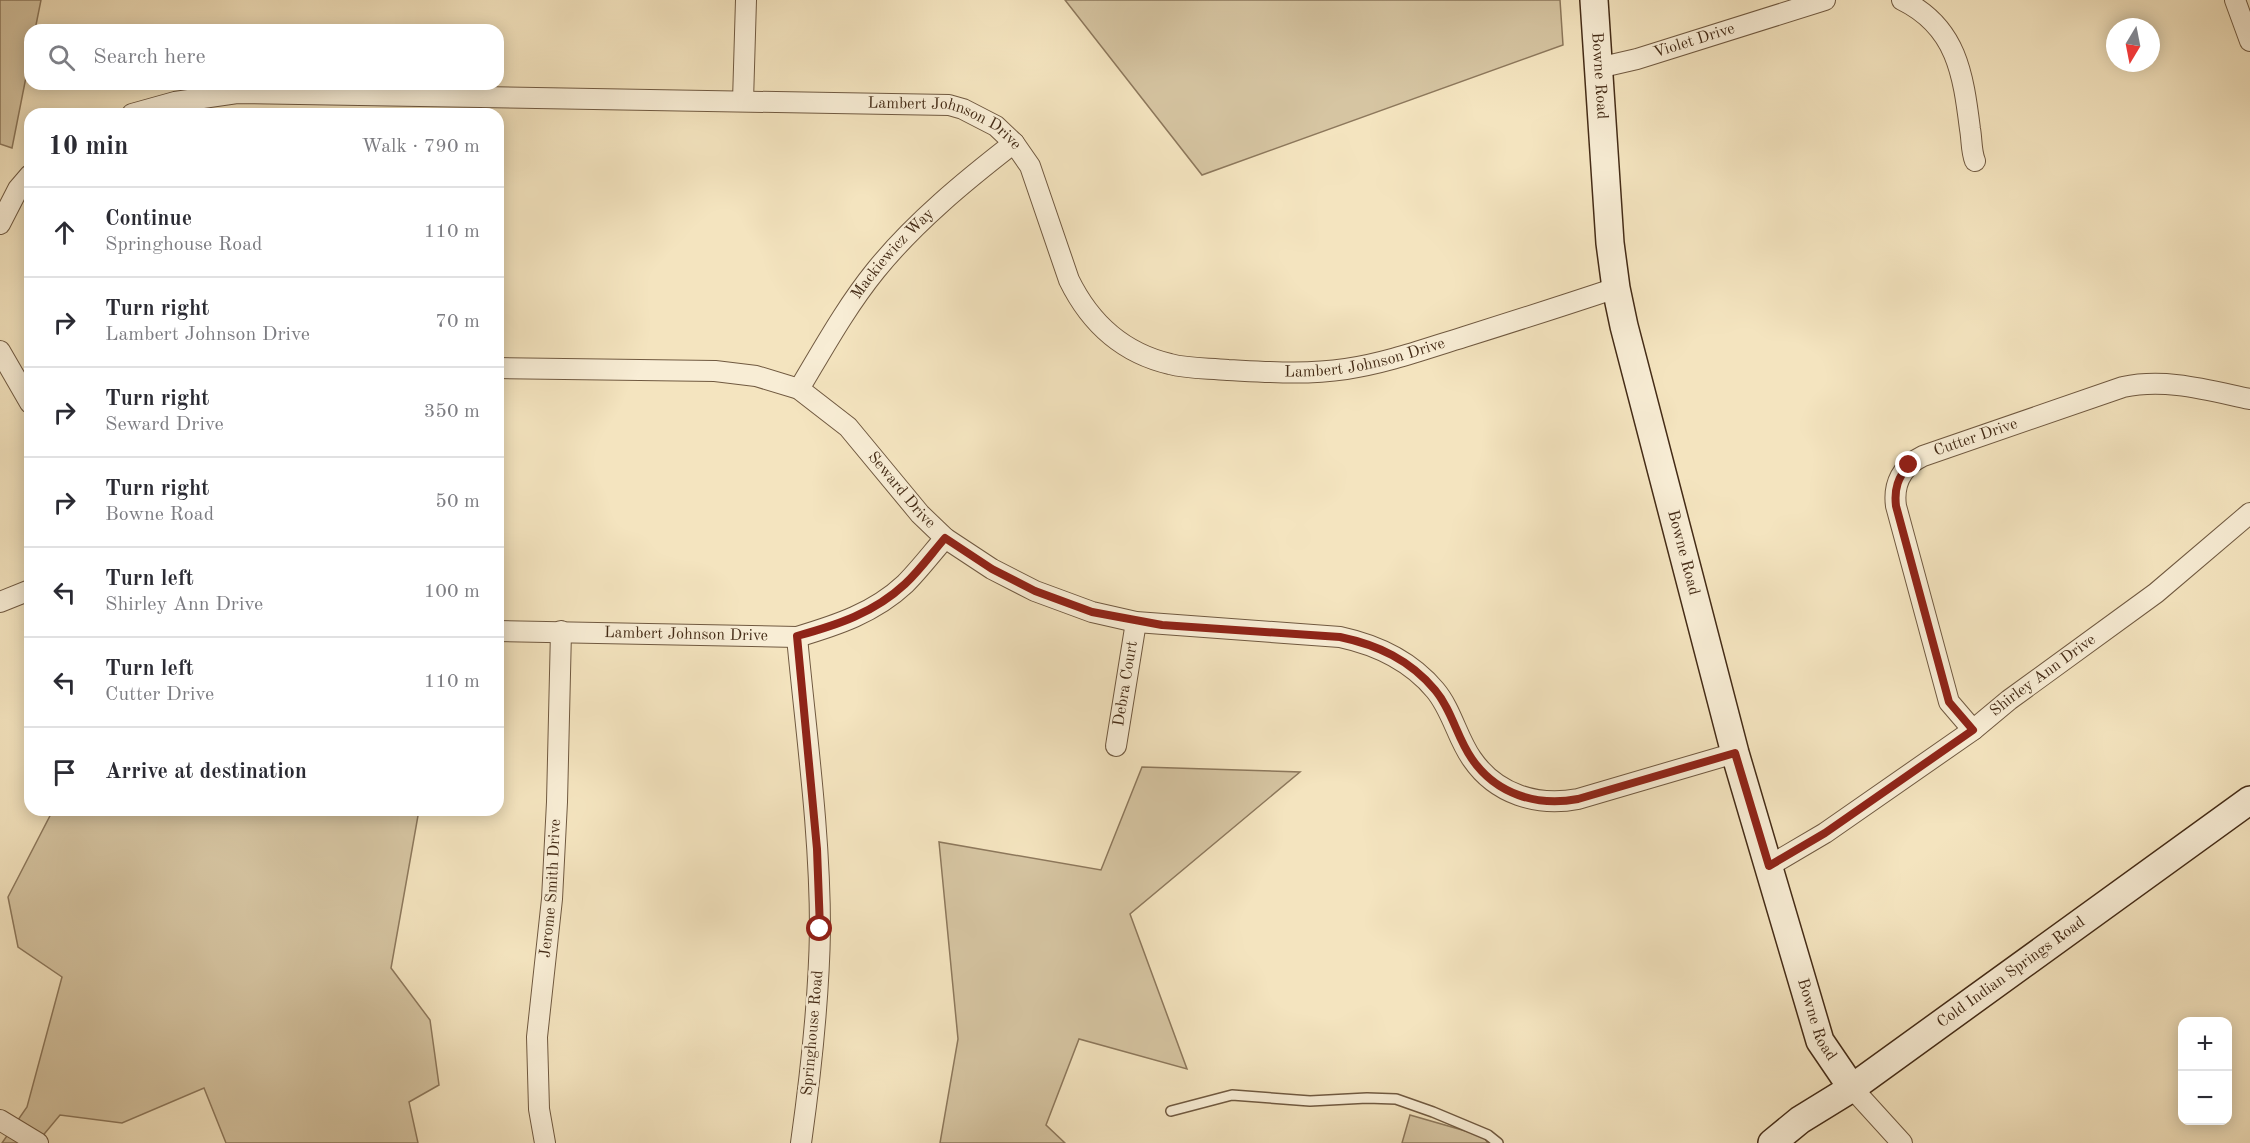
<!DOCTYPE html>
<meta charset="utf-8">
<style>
:root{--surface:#fff;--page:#f7f7f7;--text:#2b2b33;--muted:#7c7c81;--line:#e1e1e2}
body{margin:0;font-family:"Old Standard TT",serif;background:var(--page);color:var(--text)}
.controls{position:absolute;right:18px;bottom:18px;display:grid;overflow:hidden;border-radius:12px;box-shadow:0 3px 15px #0003}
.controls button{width:54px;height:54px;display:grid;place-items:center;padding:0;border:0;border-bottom:2px solid var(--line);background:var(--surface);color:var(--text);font:30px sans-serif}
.compass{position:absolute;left:2106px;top:18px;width:54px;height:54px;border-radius:50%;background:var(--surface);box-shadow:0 3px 15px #0003;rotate:190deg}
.stop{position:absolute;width:18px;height:18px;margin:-14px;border:4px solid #8f2418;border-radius:50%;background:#fff}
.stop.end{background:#8f2418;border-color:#fff;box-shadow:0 2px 6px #0008}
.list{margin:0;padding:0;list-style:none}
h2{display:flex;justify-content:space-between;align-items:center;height:78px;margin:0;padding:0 24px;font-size:26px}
h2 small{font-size:20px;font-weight:400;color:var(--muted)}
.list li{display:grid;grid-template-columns:39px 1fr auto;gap:18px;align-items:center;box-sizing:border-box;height:90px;padding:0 24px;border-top:2px solid var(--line)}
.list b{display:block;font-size:22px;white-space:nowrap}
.list p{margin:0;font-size:20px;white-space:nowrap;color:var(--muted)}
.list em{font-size:20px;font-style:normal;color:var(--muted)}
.icon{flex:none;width:33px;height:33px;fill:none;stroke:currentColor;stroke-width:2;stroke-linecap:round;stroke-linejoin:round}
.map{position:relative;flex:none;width:2250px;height:1143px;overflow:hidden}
.search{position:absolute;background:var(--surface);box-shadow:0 3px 15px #0003;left:24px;top:24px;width:480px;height:66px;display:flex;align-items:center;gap:15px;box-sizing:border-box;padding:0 21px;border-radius:18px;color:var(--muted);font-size:22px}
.panel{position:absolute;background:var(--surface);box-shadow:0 3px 15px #0003;left:24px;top:108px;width:480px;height:708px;border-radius:18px}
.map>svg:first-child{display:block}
.green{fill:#d6c5a2;stroke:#8d785c;stroke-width:1.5}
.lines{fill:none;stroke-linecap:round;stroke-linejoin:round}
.lane-casing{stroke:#705940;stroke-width:12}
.street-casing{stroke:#705940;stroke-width:22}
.secondary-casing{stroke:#442b16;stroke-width:30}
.lane{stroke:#f8edd5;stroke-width:9}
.street{stroke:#f8edd5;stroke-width:20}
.secondary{stroke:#f8edd5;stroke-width:27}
.route{stroke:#8f2418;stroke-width:8}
.labels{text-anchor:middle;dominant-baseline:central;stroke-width:5;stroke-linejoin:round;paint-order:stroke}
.street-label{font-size:16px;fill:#442b16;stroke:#f8edd5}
</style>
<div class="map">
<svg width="2250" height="1143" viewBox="0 0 2250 1143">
<rect width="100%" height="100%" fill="#f4e4bf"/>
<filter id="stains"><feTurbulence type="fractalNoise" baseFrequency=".00333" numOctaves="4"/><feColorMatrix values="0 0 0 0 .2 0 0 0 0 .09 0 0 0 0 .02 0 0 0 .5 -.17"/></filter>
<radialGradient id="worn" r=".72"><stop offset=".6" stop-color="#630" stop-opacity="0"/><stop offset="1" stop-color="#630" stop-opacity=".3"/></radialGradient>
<path class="green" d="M0,0H41L35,30H30V57L12,148L0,144Z
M1065,0H1560L1563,45L1202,175Z
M1142,767L1300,772L1130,914L1187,1069L1079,1039L1046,1125L1065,1143H940L958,1039L939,842L1101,870Z
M53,810H419L391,968L430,1020L439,1085L409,1102L418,1143H226L204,1088L122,1123L60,1115L40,1139L43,1143H2L27,1107L62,977L18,947L8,897Z
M1410,1115L1483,1136L1488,1143H1402Z"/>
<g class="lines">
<g class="lane-casing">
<path id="lane" d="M1171,1111L1232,1095L1310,1101L1367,1098L1396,1099L1433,1112L1488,1135L1498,1143"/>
</g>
<g class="street-casing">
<g id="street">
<path d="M1902,0C1957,27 1963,74 1970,129C1972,140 1971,151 1975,161"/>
<path d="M2235,0L2250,41"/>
<path id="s1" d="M1598,68L1637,59L1825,0"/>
<path d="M743,101L746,0"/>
<path id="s2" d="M132,114L175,102L237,93L949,105L963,109L996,126L1014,143L1030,166L1069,280C1090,323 1123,353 1170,364C1188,369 1209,368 1228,370C1268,372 1306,375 1346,369C1387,363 1425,349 1464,337C1515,321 1565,305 1616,288"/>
<path d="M0,224L18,189L30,175"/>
<path d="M0,351L30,403"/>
<path id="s3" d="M498,368L715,371L756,376L799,389L848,427L920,514L945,538L992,569L1035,591L1092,612L1136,622L1340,637C1377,645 1410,660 1435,690C1452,710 1457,738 1472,759C1496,794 1537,807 1578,799L1735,753"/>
<path id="s4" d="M799,389C823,349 846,307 876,270C915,222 965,181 1014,143"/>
<path d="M0,602L30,590"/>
<path id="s5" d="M498,631L797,637C837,625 874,613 905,584C919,570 932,553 945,538"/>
<path d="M797,637C806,733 820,831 820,929C819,1001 811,1072 801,1143"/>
<path id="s6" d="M1973,730L1949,702L1896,506C1893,484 1902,466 1923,456L2123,387C2166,378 2207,390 2250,399"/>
<path id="s7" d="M1116,746L1136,622"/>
<path id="s8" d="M1769,866L1825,833L1973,730L2009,700L2156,593L2250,513"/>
<path d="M1852,1088L1902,1143"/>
<path d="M0,1120L38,1143"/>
<path id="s9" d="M545,1143L539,1109L537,1037L552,899L557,802L561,631"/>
</g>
</g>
<g class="secondary-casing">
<g id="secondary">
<path id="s10" d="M1594,0L1610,243L1616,288L1624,326L1735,753L1820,1041L1852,1088"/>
<path id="s11" d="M1772,1143L1800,1120L1852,1088L2250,800"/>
</g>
</g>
<use href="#lane" class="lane"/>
<use href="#street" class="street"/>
<use href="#secondary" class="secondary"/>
</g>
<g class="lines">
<path class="route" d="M820,929L817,849L797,636C837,625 874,613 905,584C920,570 932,553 945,538L992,569L1035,591L1092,612L1162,625L1340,637C1378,645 1410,660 1435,690C1452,710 1457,738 1472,759C1496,794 1537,807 1578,799L1735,753L1769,866L1825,833L1973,730L1949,702L1896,506C1894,489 1898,477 1909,465"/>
</g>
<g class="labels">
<g class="street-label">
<text stroke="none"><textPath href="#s1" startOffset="100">Violet Drive</textPath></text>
<text stroke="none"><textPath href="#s10" startOffset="76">Bowne Road</textPath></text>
<text stroke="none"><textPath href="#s2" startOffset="820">Lambert Johnson Drive</textPath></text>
<text stroke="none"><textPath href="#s4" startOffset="165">Mackiewicz Way</textPath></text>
<text stroke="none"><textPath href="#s2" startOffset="1377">Lambert Johnson Drive</textPath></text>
<text stroke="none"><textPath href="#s6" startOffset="357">Cutter Drive</textPath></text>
<text stroke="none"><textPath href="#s3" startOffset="448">Seward Drive</textPath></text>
<text stroke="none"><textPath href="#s10" startOffset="562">Bowne Road</textPath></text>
<text stroke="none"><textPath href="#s5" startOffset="188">Lambert Johnson Drive</textPath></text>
<text stroke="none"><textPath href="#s8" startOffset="334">Shirley Ann Drive</textPath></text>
<text stroke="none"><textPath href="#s7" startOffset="63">Debra Court</textPath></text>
<text stroke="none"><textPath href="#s9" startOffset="256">Jerome Smith Drive</textPath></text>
<text stroke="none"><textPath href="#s11" startOffset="294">Cold Indian Springs Road</textPath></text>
<text stroke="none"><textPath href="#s10" startOffset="1048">Bowne Road</textPath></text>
<text transform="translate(813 1033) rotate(-85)">Springhouse Road</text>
</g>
</g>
<rect width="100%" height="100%" filter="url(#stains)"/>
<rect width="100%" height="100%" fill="url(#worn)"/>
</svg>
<div class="controls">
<button>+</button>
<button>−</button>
</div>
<svg class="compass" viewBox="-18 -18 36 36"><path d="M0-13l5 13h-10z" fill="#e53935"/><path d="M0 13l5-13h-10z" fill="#7c7c81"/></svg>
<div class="stop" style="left:820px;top:929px"></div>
<div class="stop end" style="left:1909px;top:465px"></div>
<div class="search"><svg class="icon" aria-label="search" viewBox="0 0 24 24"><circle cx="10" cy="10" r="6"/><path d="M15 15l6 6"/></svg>Search here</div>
<section class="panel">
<h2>10 min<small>Walk · 790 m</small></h2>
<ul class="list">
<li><svg class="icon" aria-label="ahead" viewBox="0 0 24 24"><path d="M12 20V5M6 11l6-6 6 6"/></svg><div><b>Continue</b><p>Springhouse Road</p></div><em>110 m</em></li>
<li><svg class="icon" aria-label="right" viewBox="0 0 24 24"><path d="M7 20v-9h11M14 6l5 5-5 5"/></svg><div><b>Turn right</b><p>Lambert Johnson Drive</p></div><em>70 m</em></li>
<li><svg class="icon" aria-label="right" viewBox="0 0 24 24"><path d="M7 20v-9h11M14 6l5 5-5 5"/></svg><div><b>Turn right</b><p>Seward Drive</p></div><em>350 m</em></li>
<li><svg class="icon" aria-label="right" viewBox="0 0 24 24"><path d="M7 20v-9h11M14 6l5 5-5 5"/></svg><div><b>Turn right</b><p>Bowne Road</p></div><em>50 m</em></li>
<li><svg class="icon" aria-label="left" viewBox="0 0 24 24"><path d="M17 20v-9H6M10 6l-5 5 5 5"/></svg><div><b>Turn left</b><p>Shirley Ann Drive</p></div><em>100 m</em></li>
<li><svg class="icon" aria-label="left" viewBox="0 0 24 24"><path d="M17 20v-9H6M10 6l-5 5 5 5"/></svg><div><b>Turn left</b><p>Cutter Drive</p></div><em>110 m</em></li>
<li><svg class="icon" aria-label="arrive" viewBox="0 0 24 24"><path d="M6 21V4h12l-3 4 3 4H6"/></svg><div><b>Arrive at destination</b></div></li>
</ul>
</section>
</div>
